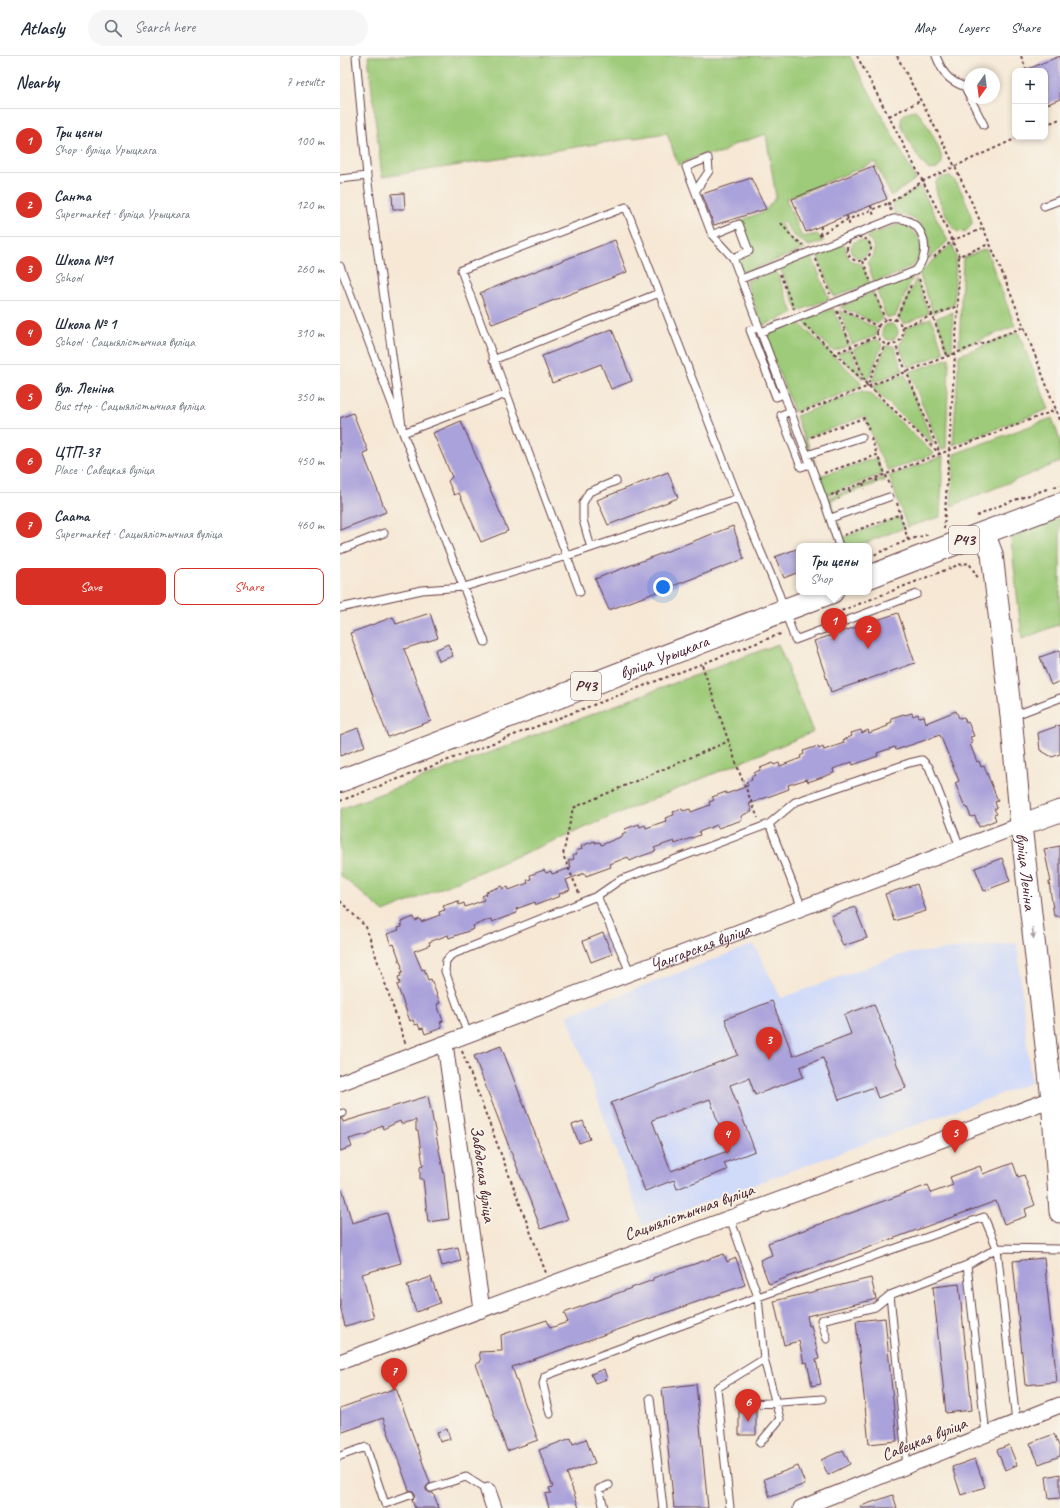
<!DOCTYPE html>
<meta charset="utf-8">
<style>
:root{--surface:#fff;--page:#f6f6f7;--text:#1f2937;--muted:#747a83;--line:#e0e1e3;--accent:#d93025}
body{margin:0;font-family:Caveat,sans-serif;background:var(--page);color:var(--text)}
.controls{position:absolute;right:12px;top:12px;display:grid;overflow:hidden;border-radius:8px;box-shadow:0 2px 6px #0003}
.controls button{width:36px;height:36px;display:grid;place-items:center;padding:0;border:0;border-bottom:1px solid var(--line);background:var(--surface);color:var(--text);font:20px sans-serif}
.compass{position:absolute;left:624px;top:12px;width:36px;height:36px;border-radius:50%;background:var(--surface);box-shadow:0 2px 6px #0003;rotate:194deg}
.you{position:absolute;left:323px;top:531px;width:14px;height:14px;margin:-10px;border:3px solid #fff;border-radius:50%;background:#1a73e8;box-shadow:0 0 0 6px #1a73e833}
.badge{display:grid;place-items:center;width:26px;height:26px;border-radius:50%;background:var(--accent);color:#fff;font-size:13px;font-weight:700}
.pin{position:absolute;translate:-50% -33px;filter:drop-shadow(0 1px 2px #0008)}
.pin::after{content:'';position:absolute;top:21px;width:14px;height:12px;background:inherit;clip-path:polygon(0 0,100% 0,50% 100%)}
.popup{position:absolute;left:456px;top:487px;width:76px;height:52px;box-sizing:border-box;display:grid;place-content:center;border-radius:8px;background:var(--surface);filter:drop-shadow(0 1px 3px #0005);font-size:13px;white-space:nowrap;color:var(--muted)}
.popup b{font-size:15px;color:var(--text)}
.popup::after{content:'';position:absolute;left:50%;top:100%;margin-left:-8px;border:8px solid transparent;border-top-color:var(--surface)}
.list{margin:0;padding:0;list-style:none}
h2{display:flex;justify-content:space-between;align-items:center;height:52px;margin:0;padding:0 16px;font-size:17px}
h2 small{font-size:13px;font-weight:400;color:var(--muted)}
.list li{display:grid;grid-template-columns:26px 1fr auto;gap:12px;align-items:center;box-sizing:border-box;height:64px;padding:0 16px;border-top:1px solid var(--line)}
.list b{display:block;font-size:15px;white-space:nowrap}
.list p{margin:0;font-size:13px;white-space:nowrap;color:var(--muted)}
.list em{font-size:13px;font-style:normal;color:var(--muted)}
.actions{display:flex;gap:8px;padding:12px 16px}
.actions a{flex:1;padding:9px 0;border:1px solid var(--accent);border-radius:8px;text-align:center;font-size:14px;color:var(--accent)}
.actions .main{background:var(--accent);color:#fff}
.icon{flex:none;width:22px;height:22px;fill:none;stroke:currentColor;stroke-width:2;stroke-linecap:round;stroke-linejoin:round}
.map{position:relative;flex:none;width:720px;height:1452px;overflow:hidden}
header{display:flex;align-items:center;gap:24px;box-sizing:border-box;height:56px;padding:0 20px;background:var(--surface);border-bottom:1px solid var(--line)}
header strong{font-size:19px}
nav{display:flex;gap:22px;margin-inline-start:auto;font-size:14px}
.search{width:280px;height:36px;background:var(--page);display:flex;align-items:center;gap:10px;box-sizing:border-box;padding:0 14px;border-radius:22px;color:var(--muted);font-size:15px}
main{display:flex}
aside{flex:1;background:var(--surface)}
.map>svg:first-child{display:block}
.built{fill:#d0daf9}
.green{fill:#9ecb79;stroke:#747552}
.building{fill:#aaa2da;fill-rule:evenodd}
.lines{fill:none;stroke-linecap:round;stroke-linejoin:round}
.service-casing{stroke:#643d44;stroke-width:9}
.minor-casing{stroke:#643d44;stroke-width:17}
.secondary-casing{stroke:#643d44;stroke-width:23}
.primary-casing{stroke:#643d44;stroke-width:24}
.path{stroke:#643d44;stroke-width:2;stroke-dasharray:3 3;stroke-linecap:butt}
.service{stroke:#fff;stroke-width:7}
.minor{stroke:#fff;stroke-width:15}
.secondary{stroke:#fff;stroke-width:21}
.primary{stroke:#fff;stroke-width:22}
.oneway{fill:#ae9aa0}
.labels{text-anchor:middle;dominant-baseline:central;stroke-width:4;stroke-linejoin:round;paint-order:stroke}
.shield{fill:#f7f3e8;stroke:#7e5f64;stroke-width:1}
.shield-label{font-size:16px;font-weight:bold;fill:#4a1f2b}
.street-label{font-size:17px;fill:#4a1f2b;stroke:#f7f3e8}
</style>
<header>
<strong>Atlasly</strong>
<div class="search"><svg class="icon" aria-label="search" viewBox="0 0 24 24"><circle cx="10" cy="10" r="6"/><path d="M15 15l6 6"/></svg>Search here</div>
<nav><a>Map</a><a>Layers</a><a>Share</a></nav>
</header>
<main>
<aside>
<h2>Nearby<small>7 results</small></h2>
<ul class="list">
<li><span class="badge">1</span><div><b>Три цены</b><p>Shop · вуліца Урыцкага</p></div><em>100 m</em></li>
<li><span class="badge">2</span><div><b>Санта</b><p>Supermarket · вуліца Урыцкага</p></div><em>120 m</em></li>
<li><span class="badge">3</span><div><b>Школа №1</b><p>School</p></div><em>260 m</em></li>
<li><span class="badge">4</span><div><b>Школа № 1</b><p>School · Сацыялістычная вуліца</p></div><em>310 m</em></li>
<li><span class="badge">5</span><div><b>вул. Леніна</b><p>Bus stop · Сацыялістычная вуліца</p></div><em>350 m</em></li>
<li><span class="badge">6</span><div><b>ЦТП-37</b><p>Place · Савецкая вуліца</p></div><em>450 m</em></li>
<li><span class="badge">7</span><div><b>Саата</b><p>Supermarket · Сацыялістычная вуліца</p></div><em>460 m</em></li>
</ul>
<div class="actions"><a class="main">Save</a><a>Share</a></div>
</aside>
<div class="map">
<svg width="720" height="1452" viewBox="0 0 720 1452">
<rect width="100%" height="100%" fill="#f7f3e8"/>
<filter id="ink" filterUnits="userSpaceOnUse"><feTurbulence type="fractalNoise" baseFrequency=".025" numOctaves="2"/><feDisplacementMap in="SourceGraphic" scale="8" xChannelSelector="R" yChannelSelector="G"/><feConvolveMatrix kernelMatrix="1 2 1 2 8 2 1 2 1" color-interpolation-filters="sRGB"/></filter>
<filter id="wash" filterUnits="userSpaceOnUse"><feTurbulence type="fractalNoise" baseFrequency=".012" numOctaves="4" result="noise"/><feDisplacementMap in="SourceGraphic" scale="16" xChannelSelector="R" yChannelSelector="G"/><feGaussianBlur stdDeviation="0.9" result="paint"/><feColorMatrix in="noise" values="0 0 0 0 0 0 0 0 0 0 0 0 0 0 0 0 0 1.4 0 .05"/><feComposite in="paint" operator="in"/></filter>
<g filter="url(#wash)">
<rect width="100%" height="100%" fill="#f6e8d5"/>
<path class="built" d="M677,887L691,1027L303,1169L227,959L414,888L441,942L563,898Z"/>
<path class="green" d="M28,0H510L576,123L551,140L535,106L446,143L462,181L477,178L484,185L469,190L453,179L443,165L440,167L450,182L465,193L402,217L396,203L412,196L400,165L425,155L436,141L426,78L393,89L380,98H367L360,99L338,109L327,77L42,121Z
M575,54C584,61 603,95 602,107L597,113L589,114C582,109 560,73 561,65C561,58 569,55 575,54Z
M610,120C619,125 633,159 632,169L626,175L618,176L614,173C609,165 592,134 596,126C599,121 605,121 610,120Z
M580,130L608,185L589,203C590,195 589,187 587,180C581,163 571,161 554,157L552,148Z
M561,168C568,170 576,176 579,183C590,212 552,219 534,226L527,206C535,200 537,188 527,182L530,178Z
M511 193a9 9 0 1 1 18 0a9 9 0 1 1-18 0Z
M502,187L506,190C505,201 511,207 522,208L530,227L494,241L477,199Z
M612,188L616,200L614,249L593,257L579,217Z
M646,193L675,270L619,292L623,202Z
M472,200L489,243L458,255L440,212Z
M436,214L453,257L422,270L406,225Z
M573,221L555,261H546L537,235Z
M576,223L589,257L564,268L563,265L558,263Z
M533,236L542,262L537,268L500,251Z
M493,252L509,289L493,295L462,265Z
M499,254L536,272V280L512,288Z
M613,256L612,294L608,295L596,262Z
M591,262L604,297L568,312L559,289L564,282L565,272Z
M458,266L521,326L520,331L454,356L425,279Z
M542 276a8 8 0 1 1 16 0a8 8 0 1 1-16 0Z
M678,276L709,353L613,389L619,299Z
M537,283L542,289L529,323H526L513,293Z
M546,290H554L563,315L534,326L532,324Z
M510,293L523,323L497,298Z
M609,302L606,392L601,394L569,316Z
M565,318L594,389L534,334V329Z
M522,335L528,337H530L594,398L548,415L539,398L525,360L466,382L470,394L468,395L456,360Z
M712,362L720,384V406L611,450L614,398Z
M603,400L600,461L567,471L549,420Z
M473,401L480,420L536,402L543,418L486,439L472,402Z
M545,421L546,424L491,444L495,456L492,457L487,442Z
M559,461L564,472L517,490H506L496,466H498L504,481Z
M720,462V568L682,583L671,483L677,478Z
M438,588L473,676L44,856L0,819V753Z"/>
<g id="blocks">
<path class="building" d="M720,0V43L708,48L705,41V15H683Z
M533,110L547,143L466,176L452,143Z
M411,122L426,153L374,169L362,138Z
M64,137L65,153H53L52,138Z
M275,184L287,216L152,268L140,237Z
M272,273L292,325L271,333L261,308L212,327L202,300Z
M13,357L28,395L23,397L46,456L0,474V362Z
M121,365L168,475L141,486L119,437L114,439L108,425L112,421L93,377Z
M328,416L338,442L268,469L257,444Z
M393,470L404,503L269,554L255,523Z
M459,492V516L444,522L435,501Z
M90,557L98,582L64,593L91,665L48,681L10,577L53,561L56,568Z
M558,557L575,607L491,636L474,585Z
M108,588L113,600L99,605L95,594Z
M720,594V625L711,629L700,601Z
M616,655L619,662L624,661L626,667L628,666L634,680L630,681L633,687L630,688L637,706L639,705L641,711L644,710L658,745L655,746L657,752L654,753L657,758L654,759L656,764L639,771L635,760L631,761L627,751H625L615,727L619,725L600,679L556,694L555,691L537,697L538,700L513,709L512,706L493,713L494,717L468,726L467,723L448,729L449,733L409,748L412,755L401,760L402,764L378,772L377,769L359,776L360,779L335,788L334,785L314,792L316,795L299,801L290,805L288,801L270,808L271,811L246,820L245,817L226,824L230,834L219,838L220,840L196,849L195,846L176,853L177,857L152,866L151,863L133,870L134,873L109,882L108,879L89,886L90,889L74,895L82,914L84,913L88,924L91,923L100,947L97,948L103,965L100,966L102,972L85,978L83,972L80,973L78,968L75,969L73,964L70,965L57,929L60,928L58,921L61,920L60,917L63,916L61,911H62L54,888L51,889L47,878L59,874L58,872L62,871L61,866L74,861L75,865L80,863L81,866L100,859L99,856L105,854L103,850L118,845L119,849L124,847L125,851L144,844L142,840L147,838L146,836L162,830L163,833L168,831L169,834L188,827L187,824L191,823L190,819L204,814L206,817L211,815L212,818L231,812L228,805L234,803L233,800L237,798L236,795L242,793L241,790L255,785V787L260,786L261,789L283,780L282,778L286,776L285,773L299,768L300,771L305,769L306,772L317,768L326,765L325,762L334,759L333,756L342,753L343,755L350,753L351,756L370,749L369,746L374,744L372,741L386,736V738L408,730L406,726L412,724L411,721L415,719L414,717L420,714V712L433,707L434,709L439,707L440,710L461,702L460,700L464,698L463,695L478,690L479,693L483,691L484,694L504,687L503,684L512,680L511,677L521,674L522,677L528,674L529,677L548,670L547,668L552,666L551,662L564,658L565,659L572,657L573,660L578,658L579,661L584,660L586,667Z
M720,669V698L712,701L700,694L698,677Z
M18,672L25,690L0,700V679Z
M720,790V860H714L709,826H711L704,793Z
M662,802L670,825L644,835L635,812Z
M577,828L586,855L554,865L545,838Z
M515,851L527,882L503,890L491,860Z
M263,877L272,898L251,906L243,885Z
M432,945L453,1000L511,978L504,959L534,948L566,1032L538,1042L534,1031L499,1044L483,1002L460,1011L463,1021L415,1039L409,1022L390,1029L415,1095L384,1107L387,1114L337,1133L334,1124L305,1135L271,1047L398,999L385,963ZM370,1043L388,1095L331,1115L312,1064Z
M161,990L228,1163L201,1173L134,1000Z
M88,1040L104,1118L109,1163L88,1166L83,1123H80V1110L83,1109L78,1075H76V1064L61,1068L60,1065L43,1073L42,1069L28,1078L9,1083L12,1091L0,1095V1063H2L3,1066Z
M243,1065L250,1083L239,1087L232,1069Z
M673,1107L678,1121L684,1119L695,1149L685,1153L687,1160L664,1168L656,1145L429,1228L420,1204L432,1199L428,1187L588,1129L591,1137L613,1129L610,1121L640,1110L643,1118Z
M0,1135H3L12,1167L47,1157L61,1207L22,1218L34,1262L5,1270L0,1250Z
M118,1191L121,1205L102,1210L98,1195Z
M384,1198L387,1206L396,1202L405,1229L172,1311L198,1384L167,1395L136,1308L141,1306L139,1296L162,1295L161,1279L207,1264L210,1272L228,1266L224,1257L313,1224V1222Z
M704,1202L717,1326L685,1329L673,1205Z
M91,1221L100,1247L76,1256L67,1229Z
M531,1222L536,1243L467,1260L469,1270L471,1269L479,1303L476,1304L481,1328L472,1330L467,1306L464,1307L459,1285L444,1289L434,1245Z
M619,1228L632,1354L606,1357L593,1231Z
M545,1262L557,1385L529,1388L516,1265Z
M264,1313L267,1323L255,1327L251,1318Z
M356,1328L368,1452H334L322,1332Z
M56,1332L90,1427L86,1431V1434L90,1437H93L99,1452H75L72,1444L74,1442L75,1438L73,1435L69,1434L43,1362L0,1377V1352Z
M399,1352L416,1353V1379H399Z
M107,1373L110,1383L100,1386L97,1376Z
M714,1378L720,1392V1400L699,1408L690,1387Z
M231,1382L233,1388L246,1383L255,1407L227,1417L239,1452H209L205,1438L211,1437L209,1432L213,1431L199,1394Z
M669,1389L677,1409L665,1414L657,1394Z
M503,1394L510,1408L488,1419L481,1404Z
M635,1403L645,1431L621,1439L612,1411Z
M458,1410L465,1428L430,1441L424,1423Z
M720,1418V1442L709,1443L706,1421Z
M553,1439L557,1452H521V1450Z"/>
</g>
</g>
<g filter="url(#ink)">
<use href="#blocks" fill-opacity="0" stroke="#643d44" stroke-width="1"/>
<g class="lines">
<g class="service-casing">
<path id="service" d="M16,0L27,120
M596,0C603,17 607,24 625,31L630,41
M630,42L644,69
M0,123L27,120L63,377L0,210
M356,134L369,115L368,102L346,111L372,179L393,202L483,442L499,490
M704,150L720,144
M372,179L399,168L409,195L393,202
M401,223L553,163C582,159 595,195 575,215L421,276
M419,272L410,274L436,341L444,338
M153,304L319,237
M451,355L441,359L461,411L470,408
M467,399L522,381
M491,462L549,441
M251,492L243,464V447L249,436L276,425
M0,494L44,477
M240,536L121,214L286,151L398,442L439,538L455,584L577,538
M0,552L82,534L124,531L227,500L398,442
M145,586L63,377L166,338
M673,660L720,642
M429,768L462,852
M257,840L290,916
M128,979L105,915L106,905L111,899L257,840L280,824L429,768L455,746L569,707L582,704L589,711L620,791
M0,1058L3,1057
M390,1162L418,1241L644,1161L657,1192L676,1366
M627,1209L646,1379
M487,1283L481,1264L535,1251L550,1239
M310,1342L323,1452
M412,1348L482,1343
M210,1358L203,1328L205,1320L418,1241L424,1303L377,1332L390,1452
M420,1387L440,1363L424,1303
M0,1400L26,1391L45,1448L70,1439
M567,1410L550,1239L627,1209L657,1192L720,1193
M91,1432L126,1421L148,1435
M264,1452L259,1433L269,1429"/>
</g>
<g class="minor-casing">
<g id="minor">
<path d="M105,988L142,1254"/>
<path id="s1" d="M0,1027L681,769"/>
<path d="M0,1306L712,1043"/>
<path d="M148,1435L154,1452"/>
<path d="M461,1452L720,1349"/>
</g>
</g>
<g class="secondary-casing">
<g id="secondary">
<path id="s2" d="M644,477L652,498L671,660L681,769L712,1043L720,1156"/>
<path d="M681,769L720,755"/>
</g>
</g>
<g class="primary-casing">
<g id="primary">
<path d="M529,521L609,490L720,448"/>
<path id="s3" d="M0,725L492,536"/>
</g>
</g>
<path class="path" d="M517,0L600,158L619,200
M557,0C576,37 597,73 615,111C655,193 687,279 720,364
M681,0L687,15
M549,60L580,45
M705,69L720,63
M531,150L534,160
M551,155L549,147L583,125L679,81
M507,160L510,171
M441,167L451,180L463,189
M479,179L507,164L549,147
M480,179L481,170
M507 193a12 12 0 1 1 24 0a12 12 0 1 1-24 0Z
M594,201L613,184L642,173
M476,203L490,238
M523,205L530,224
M440,218L454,253
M579,223L607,299
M536,239L545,264
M504,254L539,271
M497,255L527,330L545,288
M537 276a13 13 0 1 1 26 0a13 13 0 1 1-26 0Z
M555,265L572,227
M464,268L600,398L555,288
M562,271L618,250
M493,298L538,280
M461,356L684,271
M471,381L524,362L529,374
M531,382L537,399
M484,417L537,399L551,431
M536,423L539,428
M523,427L525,433
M714,431L720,429
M509,433L511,438
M496,437L499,443
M491,439L716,354
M557,447L568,484
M637,460L666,447L707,433
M604,473L618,250L619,200L649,188
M504,479L561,458
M529,501L568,484L590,478
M496,557L618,509L629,507L638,522
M362,609L400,718L418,762
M0,745L443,577
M239,837L223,799L233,752L389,685
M0,845L26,871L66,989
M122,995L206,1217"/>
<use href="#service" class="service"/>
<use href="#minor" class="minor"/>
<use href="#secondary" class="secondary"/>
<use href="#primary" class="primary"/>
</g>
<defs><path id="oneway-solid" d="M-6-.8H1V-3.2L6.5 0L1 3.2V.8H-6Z"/></defs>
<use class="oneway" href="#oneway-solid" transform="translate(693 877) rotate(84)"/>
</g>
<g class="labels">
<g class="shield">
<rect x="609" y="470" width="30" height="28" rx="3"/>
<rect x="231" y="616" width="30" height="28" rx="3"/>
</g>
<g class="shield-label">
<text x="624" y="484">Р43</text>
<text x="246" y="630">Р43</text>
</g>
<g class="street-label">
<text stroke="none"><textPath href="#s3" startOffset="347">вуліца Урыцкага</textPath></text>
<text stroke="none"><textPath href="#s2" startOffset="342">вуліца Леніна</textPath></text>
<text stroke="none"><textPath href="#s1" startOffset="385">Чангарская вуліца</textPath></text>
<text transform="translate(143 1118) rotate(82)">Заводская вуліца</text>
<text transform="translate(349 1156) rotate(-20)">Сацыялістычная вуліца</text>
<text transform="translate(584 1383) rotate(-22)">Савецкая вуліца</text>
</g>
</g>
</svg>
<div class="controls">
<button>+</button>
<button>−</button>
</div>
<svg class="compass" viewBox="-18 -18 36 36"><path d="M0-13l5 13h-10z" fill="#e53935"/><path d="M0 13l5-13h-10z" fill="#747a83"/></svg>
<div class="you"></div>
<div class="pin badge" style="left:494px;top:585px">1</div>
<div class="popup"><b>Три цены</b>Shop</div>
<div class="pin badge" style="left:528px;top:593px">2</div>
<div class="pin badge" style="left:429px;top:1004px">3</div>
<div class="pin badge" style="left:387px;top:1098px">4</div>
<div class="pin badge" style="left:615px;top:1097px">5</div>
<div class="pin badge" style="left:408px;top:1366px">6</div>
<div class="pin badge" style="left:54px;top:1335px">7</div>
</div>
</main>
